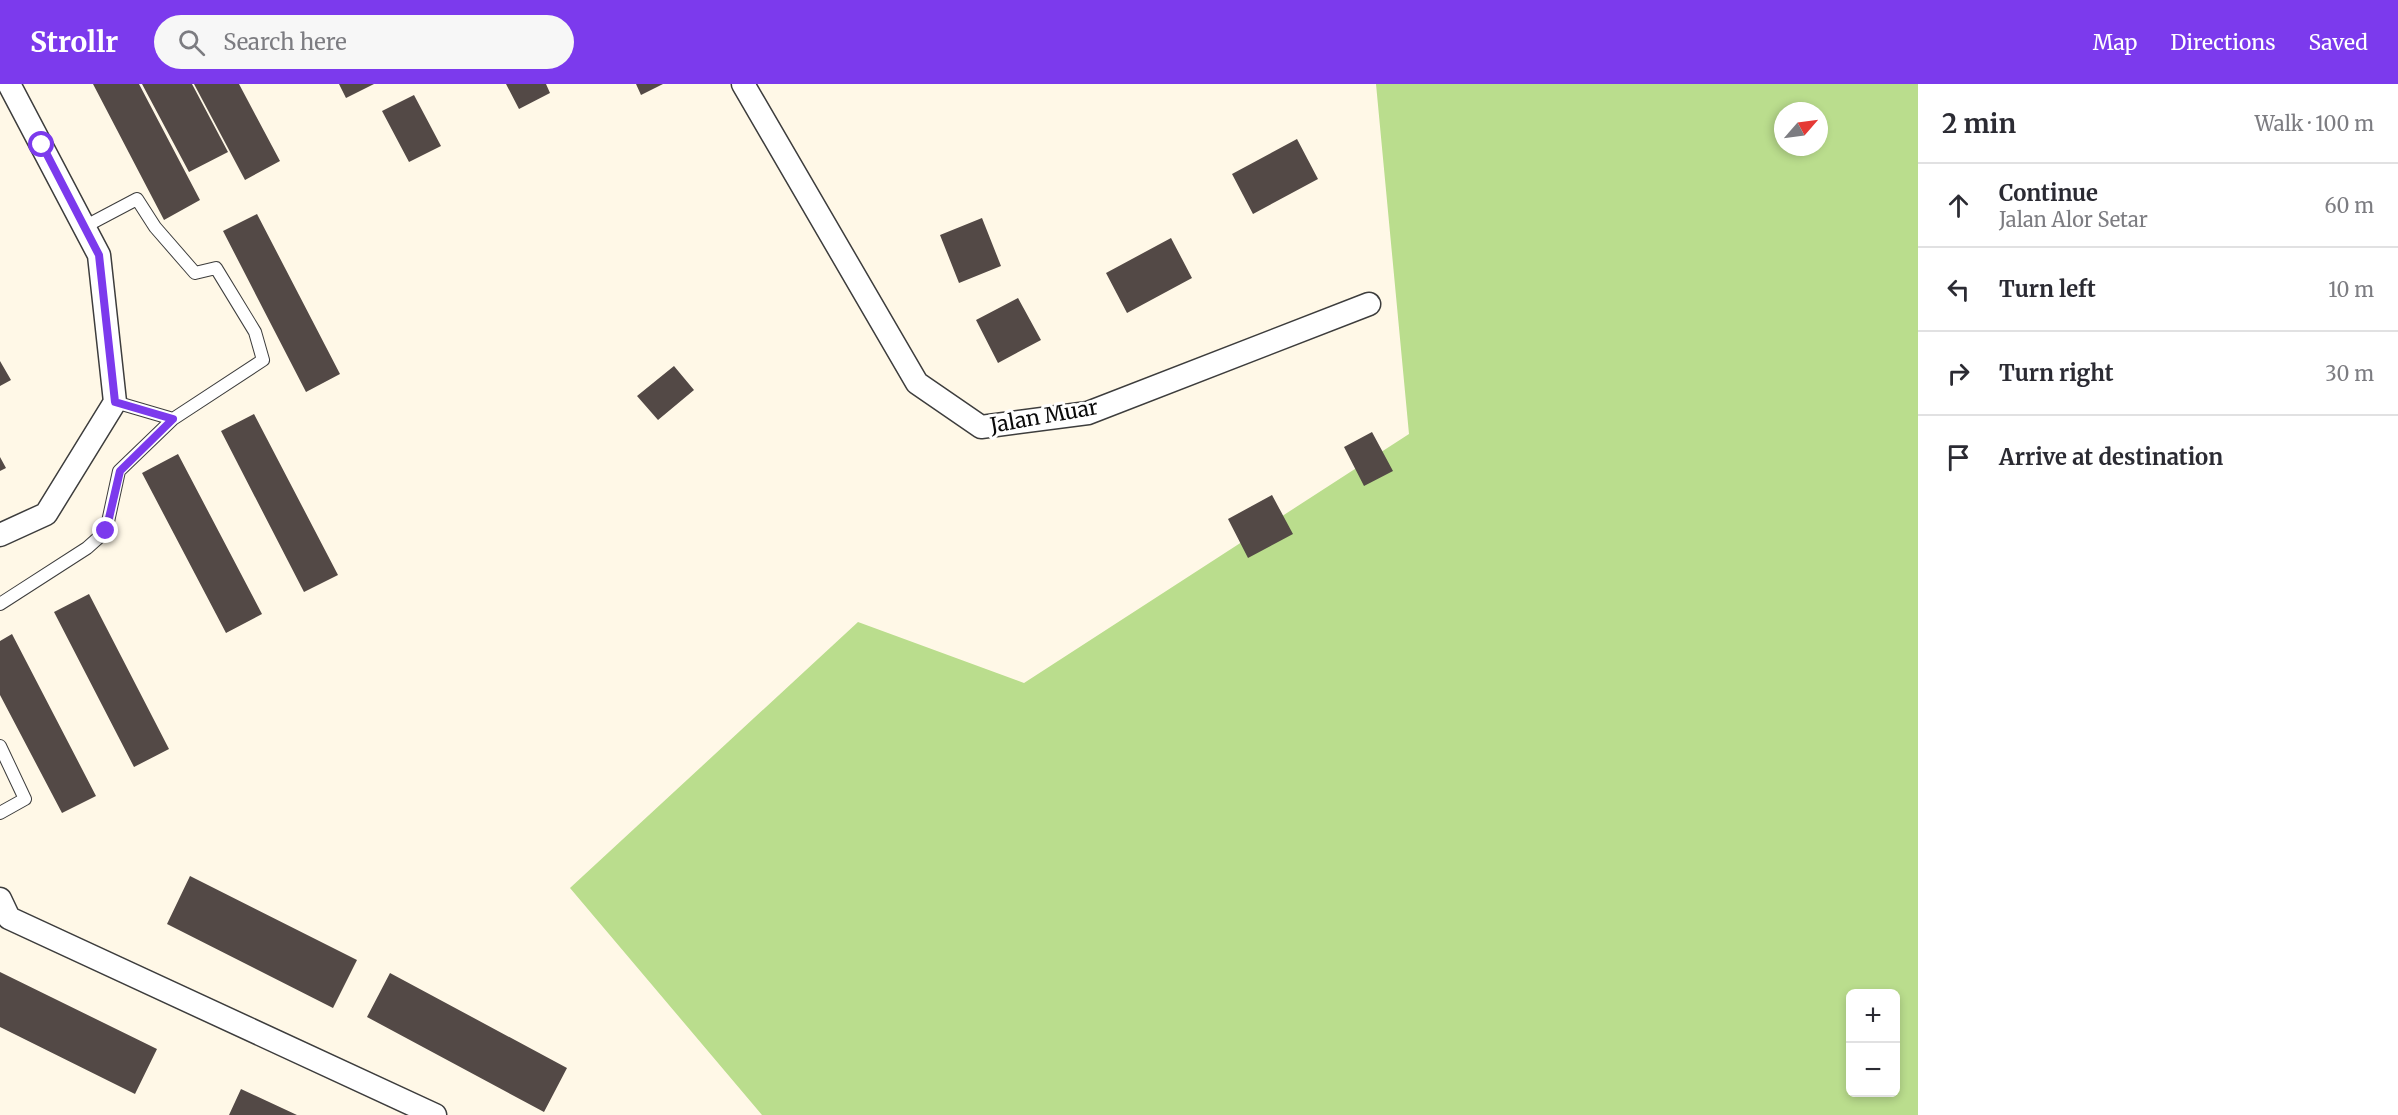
<!DOCTYPE html>
<meta charset="utf-8">
<style>
:root{--surface:#fff;--page:#f7f7f7;--text:#2b2b33;--muted:#7c7c81;--line:#e1e1e2;--accent:#7c3aed}
body{margin:0;font-family:Merriweather,serif;background:var(--page);color:var(--text)}
.controls{position:absolute;right:18px;bottom:18px;display:grid;overflow:hidden;border-radius:9px;box-shadow:0 3px 9px #0003}
.controls button{width:54px;height:54px;display:grid;place-items:center;padding:0;border:0;border-bottom:2px solid var(--line);background:var(--surface);color:var(--text);font:30px sans-serif}
.compass{position:absolute;left:1774px;top:18px;width:54px;height:54px;border-radius:50%;background:var(--surface);box-shadow:0 3px 9px #0003;rotate:62deg}
.stop{position:absolute;width:18px;height:18px;margin:-14px;border:4px solid #7c3aed;border-radius:50%;background:#fff}
.stop.end{background:#7c3aed;border-color:#fff;box-shadow:0 2px 6px #0008}
.list{margin:0;padding:0;list-style:none}
h2{display:flex;justify-content:space-between;align-items:center;height:78px;margin:0;padding:0 24px;font-size:26px}
h2 small{font-size:20px;font-weight:400;color:var(--muted)}
.list li{display:grid;grid-template-columns:39px 1fr auto;gap:18px;align-items:center;box-sizing:border-box;height:84px;padding:0 24px;border-top:2px solid var(--line)}
.list b{display:block;font-size:22px;white-space:nowrap}
.list p{margin:0;font-size:20px;white-space:nowrap;color:var(--muted)}
.list em{font-size:20px;font-style:normal;color:var(--muted)}
.icon{flex:none;width:33px;height:33px;fill:none;stroke:currentColor;stroke-width:2;stroke-linecap:round;stroke-linejoin:round}
.map{position:relative;flex:none;width:1918px;height:1031px;overflow:hidden}
header{display:flex;align-items:center;gap:36px;box-sizing:border-box;height:84px;padding:0 30px;background:var(--accent);color:#fff}
header strong{font-size:28px}
nav{display:flex;gap:33px;margin-inline-start:auto;font-size:21px}
.search{width:420px;height:54px;background:var(--page);display:flex;align-items:center;gap:15px;box-sizing:border-box;padding:0 21px;border-radius:33px;color:var(--muted);font-size:22px}
main{display:flex}
aside{flex:1;background:var(--surface)}
.map>svg:first-child{display:block}
.forest{fill:#badd8d;fill-rule:evenodd}
.building{fill:#534946}
.lines{fill:none;stroke-linecap:round;stroke-linejoin:round}
.lane-casing{stroke:#3d3d3d;stroke-width:14}
.street-casing{stroke:#3d3d3d;stroke-width:25}
.lane{stroke:#fff;stroke-width:12}
.street{stroke:#fff;stroke-width:22}
.route{stroke:#7c3aed;stroke-width:8}
.labels{text-anchor:middle;dominant-baseline:central;stroke-width:6;stroke-linejoin:round;paint-order:stroke}
.street-label{font-size:21px;fill:#0a0a0a;stroke:#fff}
</style>
<header>
<strong>Strollr</strong>
<div class="search"><svg class="icon" aria-label="search" viewBox="0 0 24 24"><circle cx="10" cy="10" r="6"/><path d="M15 15l6 6"/></svg>Search here</div>
<nav><a>Map</a><a>Directions</a><a>Saved</a></nav>
</header>
<main>
<div class="map">
<svg width="1918" height="1031" viewBox="0 0 1918 1031">
<rect width="100%" height="100%" fill="#fff8e7"/>
<path class="forest" d="M1376,0H1918V1031H762L570,804L858,538L1024,599L1409,350ZM1783,27H1819V63H1783ZM1850,910H1896V1008H1850Z"/>
<path class="building" d="M93,0H139L200,116L164,136Z
M142,0H192L228,68L189,88Z
M194,0H239L280,77L245,96Z
M339,0H374L346,14Z
M506,0H546L550,9L519,25Z
M636,0H663L641,11Z
M414,11L441,62L409,78L382,27Z
M1297,55L1318,95L1253,130L1232,90Z
M257,130L340,290L306,308L223,147Z
M982,134L1001,182L959,199L940,151Z
M1171,154L1192,194L1127,229L1106,189Z
M1018,214L1041,256L998,279L976,236Z
M0,277L11,296L0,302Z
M674,282L694,306L658,336L637,312Z
M254,330L338,491L304,508L221,347Z
M1372,348L1393,387L1364,402L1344,363Z
M178,370L262,530L226,549L142,389Z
M0,373L6,384L0,387Z
M1272,411L1293,450L1248,474L1228,435Z
M89,510L169,665L134,683L54,528Z
M12,550L96,712L62,729L0,611V557Z
M190,792L357,876L333,924L167,840Z
M0,888L157,965L135,1010L0,943Z
M390,889L567,984L544,1028L367,933Z
M241,1005L297,1031H229Z"/>
<g class="lines">
<g class="lane-casing">
<path id="lane" d="M84,143L137,115L155,143L195,189L216,184L255,248L263,276L173,335L115,318
M0,520L87,464L106,447L119,387L173,335
M0,662L25,715L0,729"/>
</g>
<g class="street-casing">
<path id="street" d="M743,0L917,299L981,343L1088,329L1369,220
M0,451L46,430L115,318L99,171L9,0
M0,815L9,834L435,1031"/>
</g>
<use href="#lane" class="lane"/>
<use href="#street" class="street"/>
</g>
<g class="lines">
<path class="route" d="M42,61L99,171L115,318L173,335L120,387L106,447"/>
</g>
<g class="labels">
<g class="street-label">
<text transform="translate(1044 332) rotate(-10)">Jalan Muar</text>
</g>
</g>
</svg>
<div class="controls">
<button>+</button>
<button>−</button>
</div>
<svg class="compass" viewBox="-18 -18 36 36"><path d="M0-13l5 13h-10z" fill="#e53935"/><path d="M0 13l5-13h-10z" fill="#7c7c81"/></svg>
<div class="stop" style="left:42px;top:61px"></div>
<div class="stop end" style="left:106px;top:447px"></div>
</div>
<aside>
<h2>2 min<small>Walk · 100 m</small></h2>
<ul class="list">
<li><svg class="icon" aria-label="ahead" viewBox="0 0 24 24"><path d="M12 20V5M6 11l6-6 6 6"/></svg><div><b>Continue</b><p>Jalan Alor Setar</p></div><em>60 m</em></li>
<li><svg class="icon" aria-label="left" viewBox="0 0 24 24"><path d="M17 20v-9H6M10 6l-5 5 5 5"/></svg><div><b>Turn left</b></div><em>10 m</em></li>
<li><svg class="icon" aria-label="right" viewBox="0 0 24 24"><path d="M7 20v-9h11M14 6l5 5-5 5"/></svg><div><b>Turn right</b></div><em>30 m</em></li>
<li><svg class="icon" aria-label="arrive" viewBox="0 0 24 24"><path d="M6 21V4h12l-3 4 3 4H6"/></svg><div><b>Arrive at destination</b></div></li>
</ul>
</aside>
</main>
